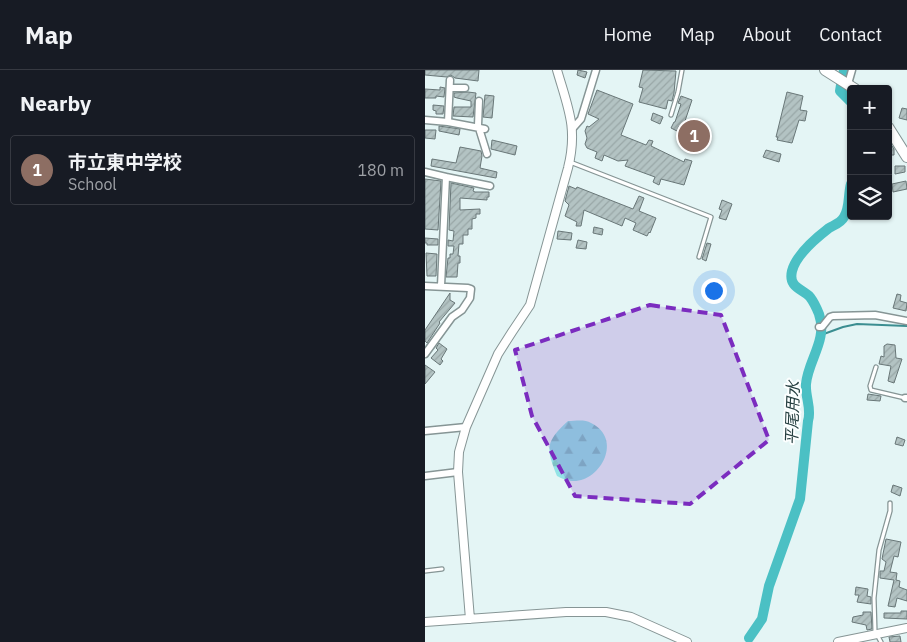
<!DOCTYPE html>
<meta charset="utf-8">
<style>
:root{--surface:#171b24;--page:#242831;--text:#f1f3f6;--muted:#9ea1a6;--line:#363941;--accent:#7c3aed}
body{margin:0;font-family:"IBM Plex Sans","Noto Sans JP",sans-serif;background:var(--page);color:var(--text)}
.controls{position:absolute;right:15px;top:15px;display:grid;overflow:hidden;border-radius:5px;box-shadow:0 1px 4px #0004}
.controls button{width:45px;height:45px;display:grid;place-items:center;padding:0;border:0;border-bottom:1px solid var(--line);background:var(--surface);color:var(--text);font:25px sans-serif}
.you{position:absolute;left:288px;top:220px;width:18px;height:18px;margin:-12px;border:4px solid #fff;border-radius:50%;background:#1a73e8;box-shadow:0 0 0 8px #1a73e833}
.badge{display:grid;place-items:center;width:32px;height:32px;border-radius:50%;background:var(--accent);color:#fff;font-size:16px;font-weight:700}
.pin{position:absolute;translate:-50% -50%;border:2px solid #fff;box-shadow:0 1px 5px #0006}
.list{margin:0;padding:0;list-style:none}
h2{display:flex;justify-content:space-between;align-items:center;height:65px;margin:0;padding:0 20px;font-size:21px}
h2 small{font-size:16px;font-weight:400;color:var(--muted)}
.list li{display:grid;grid-template-columns:32px 1fr auto;gap:15px;align-items:center;box-sizing:border-box;height:70px;margin:0 10px 10px;padding:0 10px;border:1px solid var(--line);border-radius:5px}
.list b{display:block;font-size:19px;white-space:nowrap}
.list p{margin:0;font-size:16px;white-space:nowrap;color:var(--muted)}
.list em{font-size:16px;font-style:normal;color:var(--muted)}
.icon{flex:none;width:28px;height:28px;fill:none;stroke:currentColor;stroke-width:2;stroke-linecap:round;stroke-linejoin:round}
.map{position:relative;flex:none;width:482px;height:572px;overflow:hidden}
header{display:flex;align-items:center;gap:30px;box-sizing:border-box;height:70px;padding:0 25px;background:var(--surface);border-bottom:1px solid var(--line)}
header strong{font-size:24px}
nav{display:flex;gap:28px;margin-inline-start:auto;font-size:18px}
main{display:flex}
aside{flex:1;background:var(--surface)}
.map>svg:first-child{display:block}
.forest{fill:url(#forest-firs)}
.lines{fill:none;stroke-linecap:round;stroke-linejoin:round}
.stream{stroke:#3b8e91;stroke-width:2}
.river{stroke:#4bc0c4;stroke-width:10}
.building{fill:url(#building-hatch);stroke:#697778}
.service-casing{stroke:#869595;stroke-width:5.5}
.minor-casing{stroke:#869595;stroke-width:9}
.tertiary-casing{stroke:#869595;stroke-width:10}
.primary-casing{stroke:#869595;stroke-width:12}
.service{stroke:#fff;stroke-width:3}
.minor{stroke:#fff;stroke-width:6}
.tertiary{stroke:#fff;stroke-width:8}
.primary{stroke:#fff;stroke-width:10}
.marked{fill:#7b2cbf;fill-opacity:0.2;stroke:#7b2cbf;stroke-width:4;stroke-dasharray:10 6;stroke-linejoin:round}
.labels{text-anchor:middle;dominant-baseline:central;stroke-width:4;stroke-linejoin:round;paint-order:stroke}
.water-label{font-size:16px;font-style:italic;fill:#253f40;stroke:#fcffff}
</style>
<header>
<strong>Map</strong>
<nav><a>Home</a><a>Map</a><a>About</a><a>Contact</a></nav>
</header>
<main>
<aside>
<h2>Nearby<small></small></h2>
<ul class="list">
<li><span class="badge" style="background:#8d6e63">1</span><div><b>市立東中学校</b><p>School</p></div><em>180 m</em></li>
</ul>
</aside>
<div class="map">
<svg width="482" height="572" viewBox="0 0 482 572">
<defs>
<pattern id="forest-firs" width="22" height="20" patternUnits="userSpaceOnUse" patternTransform="scale(1.25)"><rect width="22" height="20" fill="#93e3e6"/><path d="M5 1l3.5 6h-7zM16 11l3.5 6h-7z" fill="#7ec2c5"/></pattern>
<pattern id="building-hatch" width="6" height="6" patternUnits="userSpaceOnUse" patternTransform="scale(1.25)"><rect width="6" height="6" fill="#b3c3c3"/><path d="M-1 1l2-2M0 6l6-6M5 7l2-2" fill="none" stroke="#99a7a7"/></pattern>
</defs>
<rect width="100%" height="100%" fill="#e4f5f5"/>
<path class="forest" d="M143,351C150,351 160,349 166,353C199,369 175,413 147,411C142,411 136,408 132,406C121,378 120,372 143,351Z"/>
<g class="lines">
<path class="stream" d="M396,265L418,257L432,254L482,256"/>
<path class="river" d="M418,5L419,0
M416,15L415,21L426,32
M324,568L337,549L344,516L375,429L383,351C387,339 380,327 381,314C383,290 403,270 394,244C392,239 388,231 385,227C378,219 363,218 367,201C371,185 391,168 404,158C409,155 416,153 419,147C425,138 423,124 426,114"/>
</g>
<path class="building" d="M0,0H54L53,11L30,8L26,5L22,7L0,5Z
M153,0L162,2L160,8L152,5Z
M218,0L251,1L249,23L247,31L243,30L241,39L214,32L218,18L214,17Z
M15,17L20,18L19,27L11,26V28H0V19L15,20Z
M172,20L208,34L196,65L221,75L224,70L228,71L226,76L259,92L260,89L267,91L259,115L236,109L234,115L228,112L230,107L200,96L203,90L193,91L179,85L177,91L170,88L172,82L162,78L160,74L162,68L160,61L162,56L164,57L174,49L163,44Z
M43,22L51,23L48,47L28,46L29,37H46V31L32,28L29,27V23Z
M362,22L378,26L375,40L382,41L380,51L374,50L367,73L352,70L353,67H351Z
M60,25L69,26L67,48L58,47Z
M256,26L267,30L258,57L254,56L252,61L246,58L249,52H250L256,34L253,33Z
M8,35L19,36L18,44H11V41L8,40Z
M477,38L482,39V50L474,48Z
M228,43L238,47L235,54L226,50Z
M14,56L35,59L34,65L14,61Z
M0,60H11L10,69L0,68Z
M67,70L92,76L90,85L66,79Z
M463,73H465L469,79V85H463Z
M35,77L56,81L57,86L55,98L72,102L71,108L6,96L7,89L31,93Z
M341,80L356,84L354,92L338,87Z
M470,96H480V102L470,104Z
M0,109L16,111L13,160L0,159Z
M481,111L482,119L468,122L467,114Z
M26,113L49,118L48,121L50,122H64V127H62V130L35,128V140L55,139V144H51V148L47,149V159H43V165H38V174H34L33,186H35V193H33L32,207H21L23,188H25V184H28L29,176H23V170L28,171L29,161L24,160Z
M144,116L151,119L152,117L208,139L214,126L219,128L214,141L231,148L225,163L224,162L222,166L208,160L211,153L200,148L197,156L159,140L156,156H151L152,152L140,146L144,135L140,131Z
M297,130L307,134L301,150L294,148L297,140L294,139Z
M169,157L178,159L177,165L168,163Z
M133,161L147,163L146,170L132,169Z
M0,168L13,169V175H2V173H0Z
M153,170L162,172L161,179L151,178Z
M282,173L286,174L281,191L277,189Z
M1,183L12,184L11,206H2Z
M25,223V230L30,233L14,252L15,253L2,273L0,271V260Z
M472,224L476,225L475,231L482,233L481,241L468,238Z
M14,273L22,279L16,289L18,291L15,295L6,288L13,280L11,278Z
M462,274L470,275L471,288L477,289L469,313L463,311L466,296L454,294L456,286L459,287V276Z
M0,295L10,302L0,314Z
M443,324L456,326L455,331L442,330Z
M472,367L480,370L478,376L470,374Z
M468,415L477,418L475,426L466,422Z
M461,469L476,472L473,487L469,486L465,502L472,503L471,510L475,511L474,517L482,520V531L472,528L470,537L463,536L469,510L455,508V501H459L461,492L457,489Z
M431,517L443,519L442,526L446,527V534L432,532L434,525H430Z
M476,541H482V549L459,548V543H476Z
M438,542H446L447,559L442,560L441,555L427,552L428,547L438,545Z
M475,566L476,572H465L464,567Z"/>
<g class="lines">
<g class="service-casing">
<path id="service" d="M246,45L253,22L257,0
M145,92L286,147L274,187
M451,297L445,316L446,320L480,328
M0,501L17,499
M456,572L450,561L449,528L454,480L465,441V433"/>
</g>
<g class="minor-casing">
<path id="minor" d="M423,14L427,0
M25,18H40
M54,31L53,55L62,84
M0,50L23,52L60,59
M23,52L25,10
M148,58L156,49L171,0
M0,102L21,107L16,216
M21,107L65,116
M0,216L43,218L46,219L45,228L37,240L27,247L0,284
M394,257H397L405,247L408,246L450,245L482,251
M480,328H482
M0,361L41,357
M0,406L33,402"/>
</g>
<g class="tertiary-casing">
<path id="tertiary" d="M45,549L33,402L34,382L41,357L73,284L87,262L105,235L143,98C153,58 143,38 132,0
M0,552L141,542H181L206,547L262,572
M413,572L482,558"/>
</g>
<g class="primary-casing">
<path id="primary" d="M400,0L430,19
M463,57L482,87"/>
</g>
<use href="#service" class="service"/>
<use href="#minor" class="minor"/>
<use href="#tertiary" class="tertiary"/>
<use href="#primary" class="primary"/>
</g>
<path class="marked" d="M225,235L296,245L344,370L265,434L150,426L107,346L90,280Z"/>
<g class="labels">
<g class="water-label">
<text transform="translate(367 343) rotate(-88)">平尾用水</text>
</g>
</g>
</svg>
<div class="controls">
<button>+</button>
<button>−</button>
<button><svg class="icon" aria-label="layers" viewBox="0 0 24 24"><path d="M12 4l9 5-9 5-9-5zM3 14l9 5 9-5"/></svg></button>
</div>
<div class="you"></div>
<div class="pin badge" style="left:269px;top:66px;background:#8d6e63">1</div>
</div>
</main>
